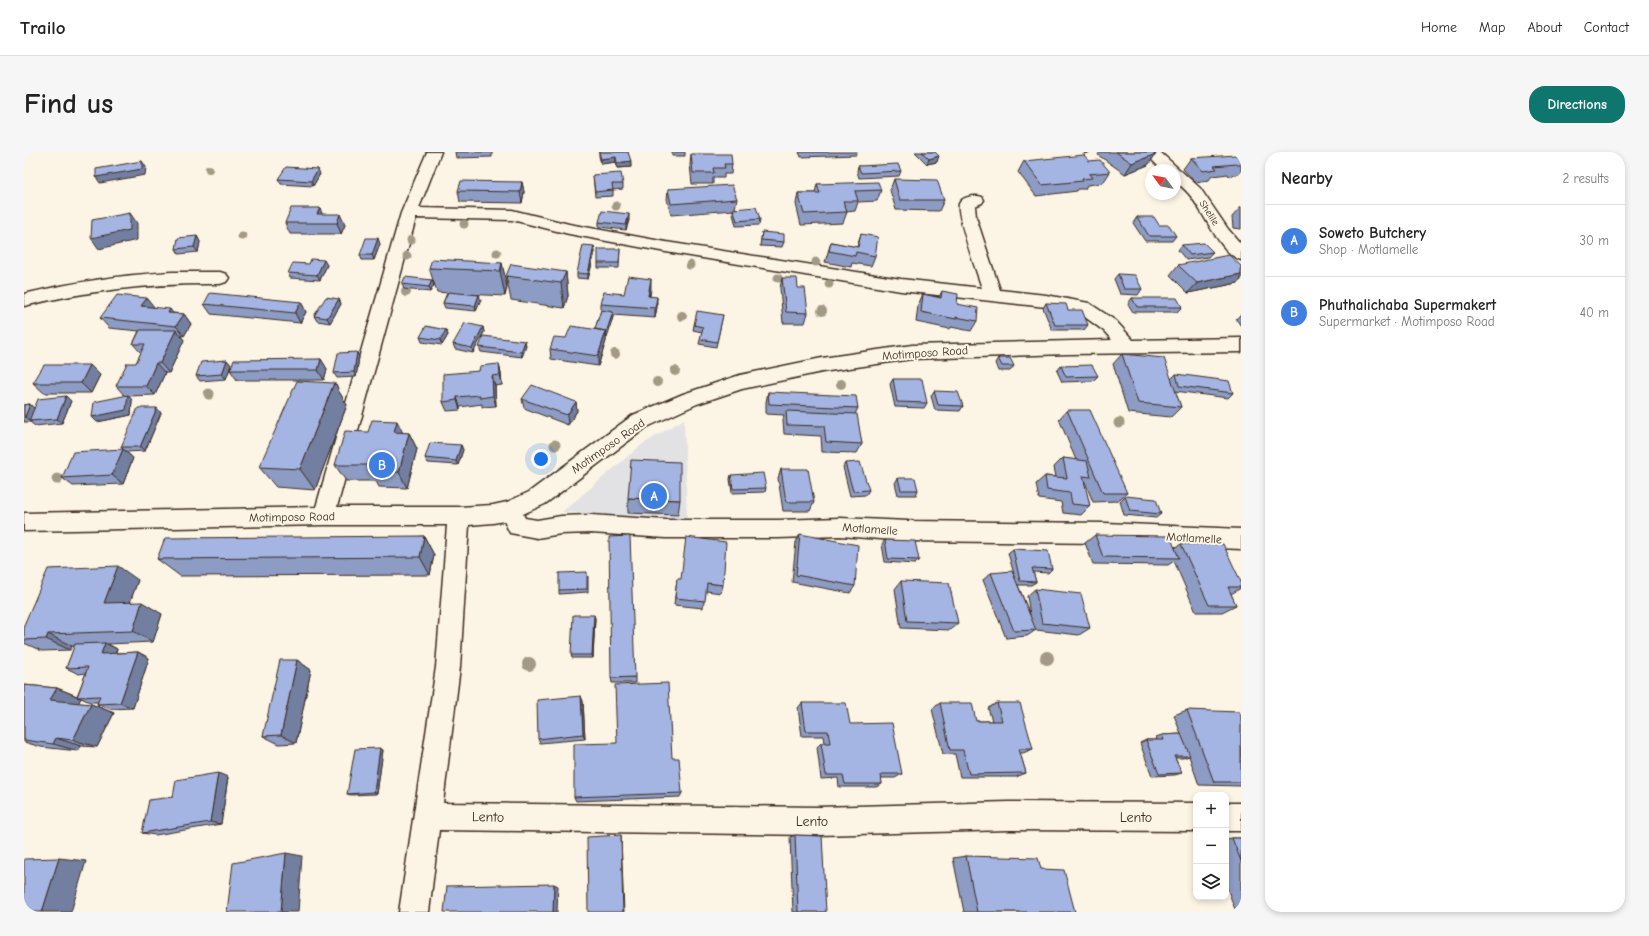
<!DOCTYPE html>
<meta charset="utf-8">
<style>
:root{--surface:#fff;--page:#f6f6f6;--text:#222;--muted:#767676;--line:#e0e0e0;--accent:#0f766e}
body{margin:0;font-family:"Comic Neue",sans-serif;background:var(--page);color:var(--text)}
.controls{position:absolute;right:12px;bottom:12px;display:grid;overflow:hidden;border-radius:8px;box-shadow:0 2px 6px #0003}
.controls button{width:36px;height:36px;display:grid;place-items:center;padding:0;border:0;border-bottom:1px solid var(--line);background:var(--surface);color:var(--text);font:20px sans-serif}
.compass{position:absolute;left:1121px;top:12px;width:36px;height:36px;border-radius:50%;background:var(--surface);box-shadow:0 2px 6px #0003;rotate:303deg}
.you{position:absolute;left:517px;top:307px;width:14px;height:14px;margin:-10px;border:3px solid #fff;border-radius:50%;background:#1a73e8;box-shadow:0 0 0 6px #1a73e833}
.badge{display:grid;place-items:center;width:26px;height:26px;border-radius:50%;background:var(--accent);color:#fff;font-size:13px;font-weight:700}
.pin{position:absolute;translate:-50% -50%;border:2px solid #fff;box-shadow:0 1px 4px #0006}
.list{margin:0;padding:0;list-style:none}
h2{display:flex;justify-content:space-between;align-items:center;height:52px;margin:0;padding:0 16px;font-size:17px}
h2 small{font-size:13px;font-weight:400;color:var(--muted)}
.list li{display:grid;grid-template-columns:26px 1fr auto;gap:12px;align-items:center;box-sizing:border-box;height:72px;padding:0 16px;border-top:1px solid var(--line)}
.list b{display:block;font-size:15px;white-space:nowrap}
.list p{margin:0;font-size:13px;white-space:nowrap;color:var(--muted)}
.list em{font-size:13px;font-style:normal;color:var(--muted)}
.icon{flex:none;width:22px;height:22px;fill:none;stroke:currentColor;stroke-width:2;stroke-linecap:round;stroke-linejoin:round}
.map{position:relative;flex:none;width:1217px;height:760px;overflow:hidden;border-radius:16px}
header{display:flex;align-items:center;gap:24px;box-sizing:border-box;height:56px;padding:0 20px;background:var(--surface);border-bottom:1px solid var(--line)}
header strong{font-size:19px}
nav{display:flex;gap:22px;margin-inline-start:auto;font-size:14px}
.intro{display:flex;align-items:center;justify-content:space-between;box-sizing:border-box;height:96px;padding:0 24px}
h1{margin:0;font-size:28px}
.button{padding:10px 18px;border-radius:16px;background:var(--accent);color:#fff;font-size:14px;font-weight:700}
main{display:flex;gap:24px;padding:0 24px}
aside{flex:1;background:var(--surface);border-radius:16px;box-shadow:0 2px 6px #0003}
.map>svg:first-child{display:block}
.built{fill:#e2e2e5}
.lines{fill:none;stroke-linecap:round;stroke-linejoin:round}
.minor-casing{stroke:#3b2a1e;stroke-width:3}
.minor{fill:#fcf5e5;fill-rule:evenodd}
.tree{fill:#a29a85}
.wall{fill:#8d9cc4;stroke:#3b2a1e}
.shaded-wall{fill:#737fa0;stroke:#3b2a1e}
.building{fill:#a4b5e4;stroke:#3b2a1e}
.labels{text-anchor:middle;dominant-baseline:central;stroke-width:4;stroke-linejoin:round;paint-order:stroke}
.far-street-label{font-size:10px;fill:#3b2a1e;stroke:#fcf5e5}
.street-label{font-size:12px;fill:#3b2a1e;stroke:#fcf5e5}
.near-street-label{font-size:14px;fill:#3b2a1e;stroke:#fcf5e5}
</style>
<header>
<strong>Trailo</strong>
<nav><a>Home</a><a>Map</a><a>About</a><a>Contact</a></nav>
</header>
<div class="intro"><h1>Find us</h1><a class="button">Directions</a></div>
<main>
<div class="map">
<svg width="1217" height="760" viewBox="0 0 1217 760">
<rect width="100%" height="100%" fill="#fcf5e5"/>
<filter id="ink" filterUnits="userSpaceOnUse"><feTurbulence type="fractalNoise" baseFrequency=".025" numOctaves="2"/><feDisplacementMap in="SourceGraphic" scale="8" xChannelSelector="R" yChannelSelector="G"/><feConvolveMatrix kernelMatrix="1 2 1 2 8 2 1 2 1" color-interpolation-filters="sRGB"/></filter>
<g filter="url(#ink)">
<path class="built" d="M660,267L663,368L538,360L616,294Z"/>
<g class="lines">
<g class="minor-casing">
<path id="minor" d="M403,0H417L395,56L488,58L545,72L642,90L877,127L958,136C953,121 932,63 935,52C938,44 952,43 958,45L960,48L958,51L951,54L952,65L976,138L1022,143L1065,151L1092,169L1109,188L1217,186V200L1044,202L888,207L798,220L718,237L673,252L623,275L521,352L499,362L501,366L513,368L537,364L567,363L642,368H754L816,366L884,369L1081,371L1217,377V397L1081,391L884,389L816,384L754,386H642L567,381L537,382L513,386L486,381L480,369L469,371L445,373L436,515L419,651L794,655L985,650L1172,651V679L985,678L794,683L415,678L405,760H375L412,515L423,373H300L0,379V361L292,355L377,61ZM392,66L488,68L545,82L642,100L877,139L1022,155L1054,160L1080,179L1088,188L888,193L798,206L716,223L659,242L609,263L505,340L483,350L469,353L435,355H313Z
M1120,0H1136L1176,36L1204,77L1217,92V108C1196,102 1179,58 1165,42C1161,37 1156,33 1151,29V18H1138Z
M147,120H196L202,122L205,126L202,130L196,132C129,131 65,138 0,154V142C49,130 97,123 147,120Z
M1202,651H1217V679H1202Z"/>
</g>
<use href="#minor" class="minor"/>
</g>
<g class="tree">
<circle cx="185" cy="17" r="4"/>
<circle cx="592" cy="54" r="4.5"/>
<circle cx="440" cy="72" r="4.5"/>
<circle cx="218" cy="84" r="4.5"/>
<circle cx="387" cy="88" r="4.5"/>
<circle cx="473" cy="101" r="4.5"/>
<circle cx="383" cy="104" r="4.5"/>
<circle cx="792" cy="110" r="4.5"/>
<circle cx="666" cy="113" r="4.5"/>
<circle cx="754" cy="126" r="4.5"/>
<circle cx="805" cy="132" r="4.5"/>
<circle cx="382" cy="140" r="5"/>
<circle cx="798" cy="159" r="5"/>
<circle cx="658" cy="164" r="5"/>
<circle cx="591" cy="202" r="5"/>
<circle cx="651" cy="219" r="5"/>
<circle cx="633" cy="230" r="5"/>
<circle cx="817" cy="232" r="5"/>
<circle cx="185" cy="242" r="5.5"/>
<circle cx="1095" cy="271" r="5.5"/>
<circle cx="531" cy="293" r="5.5"/>
<circle cx="33" cy="327" r="5.5"/>
<circle cx="1023" cy="506" r="7"/>
<circle cx="505" cy="512" r="7"/>
</g>
<path class="wall" d="M431,0H468V5L432,6Z
M575,0H604L607,15L593,16L592,10L577,12L575,4Z
M648,0H661V4H648Z
M775,0H833L832,3L777,5Z
M891,0H911L913,10L903,12Z
M1076,0H1129L1132,2L1124,13L1101,22L1074,3Z
M667,2L708,12L707,22H700V26H689V32H668L666,13Z
M1167,6L1217,7V18L1213,23L1205,24L1204,22L1188,24L1185,28L1171,30L1159,17Z
M1000,9H1065L1086,20L1079,31L1063,33L1061,37H1054L1053,39L1012,44L994,20Z
M834,14L877,19L875,24L835,26L833,19Z
M296,22L289,34L257,32L254,27Z
M569,23L599,32V37L589,38V44L571,45Z
M870,27L920,48L915,59L872,58L866,38Z
M498,30L500,40L498,51L436,50L434,39Z
M793,32L857,38L853,49L834,50L831,59L822,60H823L819,71L777,73L772,52L774,41H791Z
M644,37L713,47L711,56L736,67L735,73L712,74L709,62V58L647,63L643,48Z
M1217,55V77L1209,76L1208,65Z
M298,62L321,73L317,82H266L261,71Z
M1113,65L1135,73L1152,84L1148,89H1121L1109,71Z
M605,68L602,78L575,75V70Z
M738,80L760,90L758,95L736,94Z
M837,82L851,104L847,114L828,111L827,115L801,110L807,90L833,95Z
M173,84L176,90L174,100L155,102L152,97Z
M356,92L350,108H338L336,103Z
M1158,93L1189,100L1184,105L1162,108L1154,98Z
M570,94L571,100L564,127L553,126V121Z
M596,97L595,116H574V111Z
M478,111L483,135L481,144L442,142L457,148L452,159L421,156L419,151L423,141L413,140L405,116Z
M303,113L296,128L266,126L264,121Z
M1154,113L1217,114V128L1214,131L1164,141L1146,123Z
M542,120L544,144L540,156L487,148L482,124Z
M1094,122L1118,137L1114,143L1096,142L1090,127Z
M758,126L774,136L784,161L781,171H759L756,136Z
M408,128L410,133L406,140L380,137L378,132Z
M627,137L626,144L633,155L631,166L589,163V165L582,186V189L574,214L527,207L526,197L542,186L571,177L577,158V152L600,142Z
M918,139L953,169L947,179L927,175L926,177L892,170L894,153L899,142L915,145Z
M1108,146L1158,155L1153,160H1109L1104,152Z
M315,147L317,152L306,171L293,169L290,164Z
M277,150L282,160L276,171L187,162L180,152Z
M1022,151L1044,158L1064,173L1060,178H1028L1019,156Z
M131,156L149,161L160,162L167,172L160,184L156,183L160,188L145,221H141L131,243L104,244L108,248L107,263L73,270L101,244L92,234L112,211L117,201L109,192L115,179L85,176L76,166Z
M1217,162V174L1212,167Z
M699,163L692,195L675,192L678,180L669,178L670,173Z
M459,175L460,180L449,201L431,197L429,192Z
M422,178L424,183L418,193L398,190L396,185Z
M501,189L502,194L498,205L457,200L455,195Z
M1098,202L1147,227L1152,222L1209,241L1204,246L1151,239L1157,255L1147,265L1104,261L1089,212Z
M335,205L332,225L313,226L310,221Z
M974,206L990,214L986,219H974L971,211Z
M297,207L303,217L300,228H213L206,218Z
M203,208L207,213L202,227L176,229L172,224Z
M475,212L477,222L478,233L471,234L472,254L458,255V252L436,255V258L423,259L419,250L455,219Z
M1037,214L1074,224L1069,229L1038,230L1033,219Z
M76,223L67,241H20L9,231Z
M869,227L903,251L900,256L871,255L866,232Z
M311,232H312L314,237V238L323,253L291,338L252,335L235,315Z
M910,239L939,254L936,259L911,258L907,244Z
M744,240L834,256L831,262L838,292L833,301L798,300L797,284L760,282L759,268L760,263L742,262V250Z
M498,247L552,250L553,259L544,273L500,256Z
M47,249L38,271L11,274L6,270H0V253L6,252L10,256Z
M133,256L137,261L121,299L102,300L97,295Z
M1043,258L1103,341L1093,349L1069,350L1061,330L1060,331L1066,354L1057,363L1039,361L1037,350L1015,347L1012,332L1021,324L1032,325L1030,315L1039,306L1052,308L1035,267Z
M378,281H385L393,297L383,336L355,335L352,329H322L311,313Z
M437,293L439,298L434,313L404,311L401,306Z
M99,297L109,306L99,332L49,334L38,326Z
M821,311L845,338L842,343L826,344L819,315Z
M757,317L790,350L786,359H759L754,326Z
M707,323L742,336L741,340L708,341L706,327Z
M874,326L894,338L892,343H874L871,331Z
M1101,344L1137,362L1132,366L1100,363L1096,349Z
M604,346L656,348L654,363L604,361Z
M776,382L831,434L826,441L768,430L772,390Z
M1071,383L1151,396L1157,392L1217,430V436L1207,442L1212,453L1198,460H1172L1150,409L1144,413L1069,412L1061,391Z
M400,384L410,403L406,423L156,424L133,407Z
M861,388L895,408L891,412L861,410L858,392Z
M989,397L1028,417L1024,421L1009,420L1012,430L1007,433H994L1006,463L1003,444L1011,437L1066,476L1055,483L1012,478L1003,484L982,486L959,428L967,421L990,422L984,401Z
M564,424V440L535,442V438Z
M653,427L699,433L697,441L682,439L679,456L650,453Z
M114,428L106,450L138,462L129,490L84,492L93,497L91,501L114,500L125,506L109,556L86,557L73,552L74,550H66L57,546L54,551L67,552L90,561L73,595L57,594L54,599L17,595L0,590V533L33,536L53,544L62,521L55,522L42,516L51,494H48L46,498L18,499L0,491V473Z
M877,429L934,471L926,478L877,476L871,437Z
M571,466L569,506H548L547,503Z
M273,508L287,518L272,591L255,592L239,584Z
M611,525V531H588L587,526Z
M559,549L561,587L516,591L514,587Z
M778,551L826,572L878,622L871,626H857L858,632L852,635H815L814,626L797,627L793,595L797,591H801L800,584H778L774,556Z
M916,551L952,569H968L964,556L973,551L1009,597L999,601H996L1002,621L992,625H936L931,602H919L908,557Z
M1163,558L1217,564V634L1175,633L1165,604L1159,606H1151L1158,621L1151,623L1128,624L1116,591L1122,588H1133L1132,585L1138,583L1157,582L1150,563Z
M356,596L359,598L353,642L327,643L323,642Z
M648,606L658,641L656,645L552,649L550,645Z
M204,625L197,672L131,683L118,681L149,645Z
M771,683L802,760H769L766,685Z
M1208,686H1217V760H1212L1202,733V687Z
M942,704L1017,717L1051,760H940L929,706Z"/>
<path class="shaded-wall" d="M1061,0H1067L1060,2Z
M1132,2L1124,13L1101,22L1108,11Z
M915,4L913,10L903,12L905,7Z
M592,5V10L577,12V7Z
M118,9L122,15L121,23L76,31L72,25Z
M607,9V15L593,16V11Z
M294,17L296,22L289,34L287,29Z
M498,30L500,40L498,51L496,40Z
M296,56L300,67L293,62Z
M106,61L113,71V88L75,97L67,86Z
M316,62L321,73L317,82L313,71Z
M605,62V68L602,78V73Z
M173,84L176,90L174,100L170,95Z
M354,86L356,92L350,108L348,103Z
M570,94L571,100L564,127V122Z
M300,108L303,113L296,128L293,123Z
M478,111L483,135L481,144L476,119Z
M542,120L544,144L540,156L537,131Z
M1217,122V128L1214,131L1164,141L1173,131Z
M627,127V137L623,154L624,144Z
M408,128L410,133L406,140L405,135Z
M455,143L457,148L452,159L451,154Z
M633,145V155L631,166V156Z
M123,146L131,156L117,154Z
M315,147L317,152L306,171L303,166Z
M277,150L282,160L276,171L271,161Z
M146,157L154,168L144,161Z
M589,160V165L583,186L582,181Z
M160,162L167,172L160,184L152,174Z
M459,175L460,180L449,201L448,196Z
M152,178L160,188L145,221L136,211Z
M422,178L424,183L418,193L416,188Z
M582,179V189L574,214V204Z
M501,189L502,194L498,205L497,200Z
M333,200L335,205L332,225L330,220Z
M297,207L303,217L300,228L294,218Z
M203,208L207,213L202,227L198,222Z
M132,211L141,221L131,243L122,234Z
M475,212L477,222L478,233L476,223Z
M66,213L76,223L67,241L57,231Z
M468,224L471,234L472,254L469,244Z
M310,231L311,233L312,232L314,237V238L323,253L291,338L276,317Z
M104,243L108,248L107,263L73,270L68,265Z
M42,244L47,249L38,271L33,267Z
M433,245L436,255V258L433,248Z
M552,250L553,259L544,273L543,263Z
M6,252L11,257L7,270L1,265Z
M133,256L137,261L121,299L116,295Z
M373,269L381,285L370,280Z
M385,281L393,297L383,336L375,320Z
M437,293L439,298L434,313L432,309Z
M99,297L109,306L99,332L88,323Z
M400,384L410,403L406,423L396,405Z
M94,414L114,428L101,464L80,451Z
M118,450L138,462L129,490L109,479Z
M570,463L571,466L569,506L568,503Z
M24,482L48,494L46,498L22,487Z
M81,491L93,497L89,508L77,502Z
M114,500L125,506L109,556L96,551Z
M273,508L287,518L272,591L257,583Z
M33,536L55,545H53L57,546L51,557L26,548Z
M557,544L559,549L561,587L559,582Z
M67,552L90,561L73,595L49,588Z
M32,586L57,594L54,599L29,592Z
M356,596L359,598L353,642L350,640Z
M194,621L204,625L197,672L186,670Z
M597,683V687L600,760H599Z
M262,701L278,704L274,760H257Z
M35,706L62,709L47,760H18Z
M530,732L534,734L533,760H529Z"/>
<path class="building" d="M575,0H604L607,9L593,11L592,5L577,7Z
M898,0H911L915,4L905,7Z
M1092,0H1129L1132,2L1108,11Z
M667,2H707L708,12H700L701,16H689L690,21H669Z
M1060,3L1065,9L1076,8L1086,20L1065,22L1068,26L1058,27L1059,29L1018,33L1000,9Z
M1212,3L1217,7V13H1214L1212,12L1190,14L1193,17L1179,19L1167,6Z
M118,9V17L72,25V17Z
M874,12L877,19L837,21L834,14Z
M262,15L294,17L287,29L254,27Z
M597,21L599,32H588L589,38L571,40L569,23Z
M870,27L913,28L920,48H876Z
M437,29L498,30L496,40L434,39Z
M854,30L857,38L831,39L834,49H819L823,60L780,62L774,41H796L793,32Z
M708,33L713,47L647,52L644,37Z
M732,55L736,67L713,69L709,57Z
M267,56H296L293,62H316L313,71H261Z
M578,59L605,62L602,73L575,70Z
M106,61V78L67,86L68,68Z
M1113,65H1130L1135,73H1145L1152,84H1125Z
M738,80L760,82V90L737,88Z
M837,82L854,85L851,104L832,100L831,104L805,99L807,90L834,95Z
M173,84L170,95L152,97L154,86Z
M342,86H354L348,103H336Z
M1180,91L1189,100L1166,103L1158,93Z
M559,93L570,94L564,122L553,121Z
M574,97H596L595,111H574Z
M1205,103L1217,114V122L1173,131L1154,113Z
M287,107L300,108L293,123L264,121L269,111L285,112Z
M408,107L478,111L476,119L405,116Z
M487,112L542,120L537,131L482,124Z
M1094,122L1111,123L1118,137H1100Z
M604,124L627,127L624,144L633,145L631,156L577,152L580,140L600,142Z
M381,125L408,128L405,135L378,132Z
M758,126H773L774,136H781L784,161L762,160Z
M918,139L934,142L933,152L954,156L953,169L932,165V167L897,160L899,142L917,146Z
M424,140L455,143L451,154L419,151Z
M186,141L277,150L271,161L180,152Z
M93,143L123,146L117,154L146,157L144,161L160,162L152,174L76,166Z
M302,145L315,147L303,166L290,164Z
M1108,146H1153L1158,155H1113Z
M1022,151L1042,152L1044,158H1058L1064,173H1031Z
M577,158L589,160L582,181V179L571,177Z
M673,159L699,163L693,190L676,187L679,175L670,173Z
M441,171L459,175L448,196L429,192Z
M402,174L422,178L416,188L396,185Z
M547,174L582,179L574,204L526,197L530,185L542,186Z
M116,178H152L136,211H132L122,234H92L103,211H112L121,192H109Z
M459,184L501,189L497,200L455,195Z
M333,200L330,220L310,221L314,201Z
M1098,202L1140,206L1157,255L1114,251Z
M974,206H986L990,214H978Z
M297,207L294,218H206L210,208Z
M203,208L198,222L172,224L177,210Z
M475,212L476,223L468,224L469,244L456,246V243L433,245V248L419,250V222L455,219L456,214Z
M20,213H66L57,231H9Z
M1068,213L1074,224L1042,225L1037,214Z
M1152,222L1205,229L1209,241L1155,234Z
M869,227H898L903,251L873,250Z
M273,229L310,231L276,317L235,315Z
M508,233L552,250L543,263L498,247Z
M910,239L934,240L939,254L914,253Z
M744,240L832,244L834,256L745,252Z
M104,243L102,258L68,265L70,250Z
M42,244L33,267L5,269L14,247Z
M6,252L1,265H0V253Z
M114,256H133L116,295H97Z
M1043,258H1066L1103,341H1079Z
M762,259L833,262L838,292L802,290L800,274L763,273Z
M348,268L373,269L370,280L385,281L375,320H346L348,313H311L321,279L344,280Z
M406,291L437,293L432,309L401,306Z
M99,297L88,323L38,326L49,300Z
M1039,306L1063,309L1067,325L1059,324L1066,354L1048,352L1046,341L1023,338L1021,324L1043,326Z
M607,308L656,310V348L604,346Z
M836,310L845,338L829,339L821,311Z
M757,317H784L790,350H762Z
M739,321L742,336L709,337L707,323Z
M874,326H891L894,338H877Z
M1101,344L1132,347L1137,362L1106,359Z
M776,382L834,393L831,434L772,423Z
M1071,383L1146,384L1155,406L1079,405Z
M400,384L396,405L133,407L141,386Z
M606,384L611,525L587,526L585,385Z
M662,385L702,390L699,433L683,431L681,449L651,446L653,427H657Z
M861,388L891,389L895,408L864,407Z
M1157,392H1199L1217,430V435H1204L1212,453H1185Z
M989,397L1024,399L1028,417L1008,416L1012,430L996,429Z
M94,414L80,451L118,450L109,479L24,482L22,487L0,488V473L24,417Z
M988,419L1012,478L990,479L967,421Z
M563,420V437L535,438V421Z
M877,429L925,431L934,471L883,469Z
M1011,437L1057,442L1066,476L1018,471Z
M549,463H570L568,503H547Z
M81,491L77,502L114,500L96,551L73,552L76,544L53,545L64,515L42,516L51,492Z
M256,508H273L257,583L239,584Z
M644,531L648,606H655L658,641L550,645V592L593,591L591,533Z
M0,533L33,536L26,548L67,552L49,588L32,586L29,592L0,588Z
M557,544L559,582L514,587L513,548Z
M778,551H822L826,572L868,571L878,622H857L858,632H821L819,623H802L797,591H806L804,579H782Z
M916,551H948L952,569H978L973,551H996L1009,597H995L1002,621L945,622L939,598H926Z
M1163,558L1215,560L1217,564V630H1190Z
M1157,582L1166,604H1150L1158,621L1135,622L1122,588H1140L1138,583Z
M356,596L350,640L323,642L331,597Z
M194,621L186,670L118,681L125,648L149,645L152,628Z
M597,683L599,760H564L563,685Z
M771,683L798,684L802,760H774Z
M1208,686H1217V709Z
M262,701L257,760H203L209,711Z
M942,704L1014,706L1017,717L1040,718L1051,760H953Z
M35,706L18,760H0V707Z
M530,732L529,760H420L423,734Z"/>
</g>
<g class="labels">
<g class="far-street-label">
<text transform="translate(1185 61) rotate(57)">Shelile</text>
</g>
<g class="street-label">
<text transform="translate(901 201) rotate(-4)">Motimposo Road</text>
<text transform="translate(584 294) rotate(-35)">Motimposo Road</text>
<text transform="translate(268 365) rotate(-1)">Motimposo Road</text>
<text transform="translate(846 377) rotate(4)">Motlamelle</text>
<text transform="translate(1170 386) rotate(3)">Motlamelle</text>
</g>
<g class="near-street-label">
<text transform="translate(464 665) rotate(1)">Lento</text>
<text x="1112" y="665">Lento</text>
<text x="788" y="669">Lento</text>
</g>
</g>
</svg>
<div class="controls">
<button>+</button>
<button>−</button>
<button><svg class="icon" aria-label="layers" viewBox="0 0 24 24"><path d="M12 4l9 5-9 5-9-5zM3 14l9 5 9-5"/></svg></button>
</div>
<svg class="compass" viewBox="-18 -18 36 36"><path d="M0-13l5 13h-10z" fill="#e53935"/><path d="M0 13l5-13h-10z" fill="#767676"/></svg>
<div class="you"></div>
<div class="pin badge" style="left:630px;top:344px;background:#3f7fe0">A</div>
<div class="pin badge" style="left:358px;top:313px;background:#3f7fe0">B</div>
</div>
<aside>
<h2>Nearby<small>2 results</small></h2>
<ul class="list">
<li><span class="badge" style="background:#3f7fe0">A</span><div><b>Soweto Butchery</b><p>Shop · Motlamelle</p></div><em>30 m</em></li>
<li><span class="badge" style="background:#3f7fe0">B</span><div><b>Phuthalichaba Supermakert</b><p>Supermarket · Motimposo Road</p></div><em>40 m</em></li>
</ul>
</aside>
</main>
